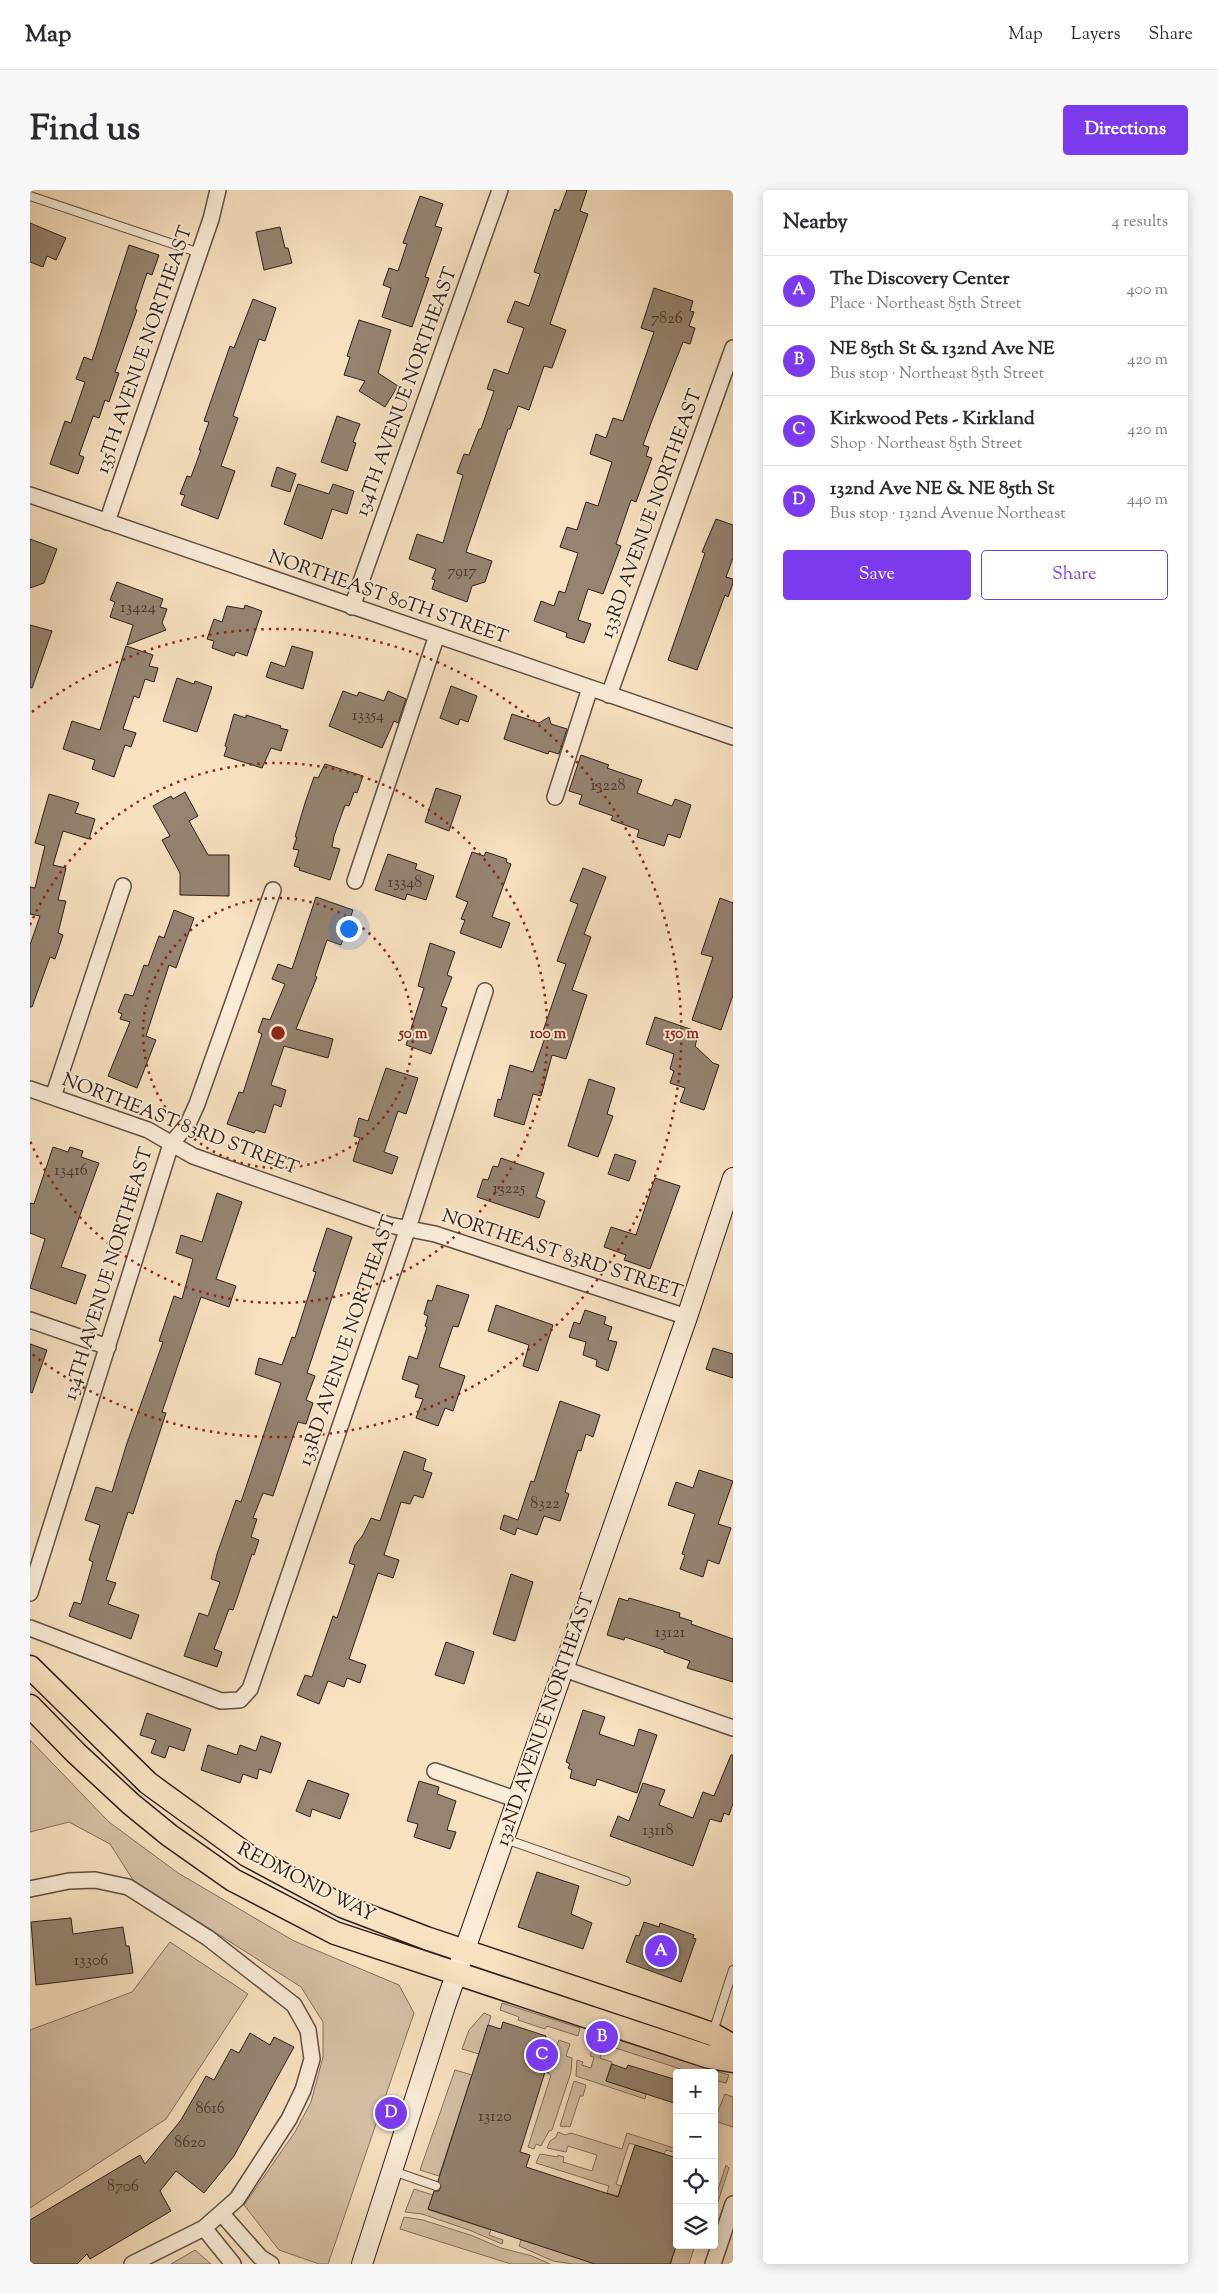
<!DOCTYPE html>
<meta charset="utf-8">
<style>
:root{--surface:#fff;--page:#f7f7f7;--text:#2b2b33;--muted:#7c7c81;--line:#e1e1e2;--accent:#7c3aed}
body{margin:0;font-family:"Sorts Mill Goudy",serif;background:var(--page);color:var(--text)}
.controls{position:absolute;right:15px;bottom:15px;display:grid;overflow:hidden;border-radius:5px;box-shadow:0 2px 12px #0003}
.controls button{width:45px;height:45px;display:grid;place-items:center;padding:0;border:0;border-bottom:1px solid var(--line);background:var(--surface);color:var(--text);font:25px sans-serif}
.you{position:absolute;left:318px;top:738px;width:18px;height:18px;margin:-12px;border:4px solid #fff;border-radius:50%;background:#1a73e8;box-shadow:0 0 0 8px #1a73e833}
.badge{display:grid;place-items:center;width:32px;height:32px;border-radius:50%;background:var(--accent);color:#fff;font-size:16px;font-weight:700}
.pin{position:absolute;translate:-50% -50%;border:2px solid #fff;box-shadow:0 1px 5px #0006}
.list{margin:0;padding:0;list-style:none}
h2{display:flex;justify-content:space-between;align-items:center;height:65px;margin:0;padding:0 20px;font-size:21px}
h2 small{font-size:16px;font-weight:400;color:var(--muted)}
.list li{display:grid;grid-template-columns:32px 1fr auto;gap:15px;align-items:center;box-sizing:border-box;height:70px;padding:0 20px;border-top:1px solid var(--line)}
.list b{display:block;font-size:19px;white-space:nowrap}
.list p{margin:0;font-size:16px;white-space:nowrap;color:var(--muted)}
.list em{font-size:16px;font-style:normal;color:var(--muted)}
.actions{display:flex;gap:10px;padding:15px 20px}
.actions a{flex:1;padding:11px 0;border:1px solid var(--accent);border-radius:5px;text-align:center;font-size:18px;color:var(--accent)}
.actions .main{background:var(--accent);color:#fff}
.icon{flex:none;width:28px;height:28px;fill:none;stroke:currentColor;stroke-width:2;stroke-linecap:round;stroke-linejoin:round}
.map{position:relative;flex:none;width:703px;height:2074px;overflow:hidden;border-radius:5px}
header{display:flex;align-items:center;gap:30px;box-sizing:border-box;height:70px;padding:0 25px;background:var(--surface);border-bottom:1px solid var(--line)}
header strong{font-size:24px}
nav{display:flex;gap:28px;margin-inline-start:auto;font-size:18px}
.intro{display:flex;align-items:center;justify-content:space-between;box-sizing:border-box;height:120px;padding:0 30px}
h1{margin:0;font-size:35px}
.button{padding:12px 22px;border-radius:5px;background:var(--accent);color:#fff;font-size:18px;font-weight:700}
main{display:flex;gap:30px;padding:0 30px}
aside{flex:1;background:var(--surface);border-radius:5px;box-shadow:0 2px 12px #0003}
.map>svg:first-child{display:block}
.green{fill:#d5c0a5;stroke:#807060}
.building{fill:#968471;stroke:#2c201b}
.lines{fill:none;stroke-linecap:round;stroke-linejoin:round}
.lane-casing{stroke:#5f5044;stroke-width:10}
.street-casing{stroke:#5f5044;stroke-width:18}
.secondary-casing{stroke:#2c201b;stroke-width:22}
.primary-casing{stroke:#2c201b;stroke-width:25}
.lane{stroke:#faecd7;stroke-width:8}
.street{stroke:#faecd7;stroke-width:15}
.secondary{stroke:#faecd7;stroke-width:20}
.primary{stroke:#f8e1c1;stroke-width:22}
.ring{fill:none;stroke:#8f2418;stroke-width:2.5;stroke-dasharray:2.5 5}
.labels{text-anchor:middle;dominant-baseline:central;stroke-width:4;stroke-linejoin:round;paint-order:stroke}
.number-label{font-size:16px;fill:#463930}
.street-label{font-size:19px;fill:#2c201b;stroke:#faecd7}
.centre{fill:#8f2418;stroke:#faecd7;stroke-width:2.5}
.ring-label{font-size:15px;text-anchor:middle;font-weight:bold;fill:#8f2418;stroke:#faecd7;stroke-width:4;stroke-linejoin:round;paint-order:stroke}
</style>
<header>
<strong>Map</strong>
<nav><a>Map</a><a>Layers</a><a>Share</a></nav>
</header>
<div class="intro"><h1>Find us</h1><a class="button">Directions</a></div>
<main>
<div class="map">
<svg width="703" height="2074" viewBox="0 0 703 2074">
<rect width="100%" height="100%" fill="#f8e1c1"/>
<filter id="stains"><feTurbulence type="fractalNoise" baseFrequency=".004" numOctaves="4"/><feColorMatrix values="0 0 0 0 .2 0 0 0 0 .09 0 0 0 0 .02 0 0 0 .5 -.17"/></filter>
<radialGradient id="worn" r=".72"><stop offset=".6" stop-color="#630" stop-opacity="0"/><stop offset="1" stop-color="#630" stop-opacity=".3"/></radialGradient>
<path class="green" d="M0,1550L79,1632L148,1683L264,1751L369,1795L384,1823L298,2074H289L249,2060L214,2015L265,1942L281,1912L293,1867V1832L271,1797L103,1690L80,1654L39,1632L0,1642Z
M140,1752L218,1804L136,1929L0,2018V1840L102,1802Z
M472,1813L550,1838L548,1846L517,1836L515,1839L488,1830L489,1827L470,1820Z
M454,1823L461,1826L449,1864L432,1859L439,1840Z
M576,1846L699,1885L696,1893L684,1890V1883H663L573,1854Z
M529,1850L540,1854L536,1866L542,1868L541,1882L522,1940L519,1941L511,1956L506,1954L504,1959L498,1957L521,1885L518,1883Z
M562,1861L571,1864L570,1868L582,1872L576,1891L616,1904L615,1909L546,1886L547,1870L553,1872L552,1875L561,1878L564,1867L560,1866Z
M425,1880L442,1885L409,1986L390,1980Z
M544,1891L556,1895L553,1906H550L540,1937L536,1936L535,1937L530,1936Z
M695,1904L703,1907V1937L684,1931Z
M528,1942L535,1945L541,1943L592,1959L597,1943L647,1959V1963L636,1960L634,1964L599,1953L586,1994L591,1996L588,2006L577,2003L579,1996L506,1973L510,1964L528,1967V1965L534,1967L533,1972L562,1981L567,1965L538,1956L536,1962L517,1958L520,1951L526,1947Z
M696,1975L699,1978L684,2024V2012Z
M384,1999L403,2005L399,2020L461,2040L459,2045L473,2050L472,2054L439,2040L392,2024L375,2022Z
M374,2027L393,2030L443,2046L471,2058L502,2066L520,2074H481L370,2039Z
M491,2050L570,2074H543L523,2071L489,2056Z
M651,2055H665L659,2074H641L644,2056L650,2058Z
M165,2060L181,2074H141Z"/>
<path class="building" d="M537,0H557L550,21L558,24L520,134L536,140L522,178L514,176L499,220L488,216L480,239H478L436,362L462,371L455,392L442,396L437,412L402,399L405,390L402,389L406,379L379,369L387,344L413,353L433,285L427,283L434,264L439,265L449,239H451L464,201L457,199L464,179L478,184L494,138L477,132L485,111L499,116L510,84L504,82L525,19L529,21Z
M390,6L413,14L405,36L412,38L395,87L399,88L382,137L352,127L361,98L353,95L359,78L368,81L377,54L373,53Z
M0,33L36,48L26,70L17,66L13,77L0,72Z
M250,37L255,58H258L262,73L234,80L226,42Z
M99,55L129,65L122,85L117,83L105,119L107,120L85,182L89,183L79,212L75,210L69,228L63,226L49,265L54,267L48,284L20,274L35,231L41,233L55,192L46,189L54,167L62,170Z
M624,98L663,111L660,121L664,122L659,136L665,138L660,154L653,152L621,233L613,255L619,257L616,266L622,268L606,312L601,310L586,354L591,356L573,404L558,399L548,430L561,434L554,453L536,447L537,443L504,431L511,411L524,416L529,401L535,403L548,363L530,357L537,337L547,340L556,312L568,316L582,272L560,264L566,244L576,248L583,228L593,231L624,142L611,138Z
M223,109L246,118L235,151L229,149L203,226L208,228L191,276L205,281L188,329L151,315L155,305L150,304L157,286L161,287L171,260H169L179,232L174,231L200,156L204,158Z
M329,130L361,140L348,183L368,196L355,217L329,201L335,191L314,185L320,167L317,166Z
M307,226L330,234L323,252L326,253L317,281L291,272Z
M247,277L266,284L260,302L241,296Z
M268,294L299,304L303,294L324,301L317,324L302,319L292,349L254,334Z
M686,329L703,335V368L696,387L703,389V393L698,407L695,405L667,480L638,470L675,363L672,362Z
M0,349L27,359L14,393L0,398Z
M87,392L133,409L130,417L137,419L132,433L136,440L97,455L103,435L80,427L85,412L80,410Z
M215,415L232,421L217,466L206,462L204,466L182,458L184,451L177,449L184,429L192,432L197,416L214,419Z
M0,435L22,441L2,498L0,497Z
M96,456L123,465L119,476L128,478L124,492L115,489L109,508L104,506L93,539L106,543L101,557L95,555L84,587L62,579L65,570L33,559L42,531L70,540Z
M262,456L283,462L273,499L236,487L241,472L255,477Z
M147,488L164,494L165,491L182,497L167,542L133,531Z
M421,496L447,506L438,532L430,529L428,535L410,528Z
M313,501L327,506L329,502L354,511L358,501L376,509L368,533L364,531L352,558L299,536Z
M204,524L216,528V525L251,536L250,538L258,540L251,561L241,558L232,578L194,566L197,557L195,556Z
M482,524L509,533L519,527L521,534L537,539L529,564L519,561L518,564L474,549Z
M551,565L579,575L577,578L612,590L607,603L642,616L645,609L661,615L650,648L638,644L634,656L607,647L609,640L581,630L583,626L549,614L552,605L539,601Z
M295,574L333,586L327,603L324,602L319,616L315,615L304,646L302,657L310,659L300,690L269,680L270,678L264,676L269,660L263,659L267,647H265L275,613L284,587L288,588Z
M406,598L431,606L419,641L395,632Z
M155,602L168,626L159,631L178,665H199V706L150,705V683L132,650L140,646L123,616L141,606L143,609Z
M19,604L49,613L45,623L65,629L59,649L33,641L23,675L36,678L28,710L36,711L28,743L33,745L25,769L20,767L2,817H0V755L10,726L0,724V697L5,698L15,656L5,653Z
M442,662L454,666L456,662L477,669L476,672L481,674L462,727L480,733L471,758L430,743L435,730L431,729L438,712L426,707Z
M358,664L387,674L385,679L404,686L396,710L377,704L375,710L345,700Z
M553,678L576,687L554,744L561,747L542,800L557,805L536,869L522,865L511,906L503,904L494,935L464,926L468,909L471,910L480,875L503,882L517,842L513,841L536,774L527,771L548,714L540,711Z
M286,707L323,720L311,755L297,750L285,786L287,787L266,839L303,849L298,868L254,856L241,895L256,900L251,917L244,914L235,943L226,940L224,943L197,934L209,902L213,903L232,844L228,842L233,828L240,830L255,794L242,789L248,774L262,779Z
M690,708L703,713V805L691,840L662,830L683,767L671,764Z
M144,720L164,728L146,778L139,775L116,846L126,850L107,898L78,886L100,832L90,829L92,824L88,822L95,804L103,806L114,775L118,776L129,746L134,748Z
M400,753L425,762L417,785L422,787L411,816L417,818L401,864L376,855L394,798L388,796Z
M625,827L669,842L665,856L683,873L689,875L674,920L650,912L655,898L640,893L644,881L640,879L644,864L616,854Z
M356,878L388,888L376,924L368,921L354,962L368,967L362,984L323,971L330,948L324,946L329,928L338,931Z
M559,889L585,898L577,924L583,926L568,967L538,956Z
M23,957L38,962L40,957L53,961L51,967L69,973L31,1077L56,1085L46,1114L0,1098L15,1049L0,1043V1013L4,1014Z
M585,964L606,971L599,991L578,984Z
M471,968L514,983L506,1007L515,1011L509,1028L447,1007L453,989L458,990L463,976L468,977Z
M625,988L650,996L620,1079L594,1070L596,1065L574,1057L581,1037L606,1045Z
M187,1003L212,1012L186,1089L206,1096L199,1117L171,1107L132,1222L136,1223L103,1324L98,1322L76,1390L86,1393L78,1414L109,1425L101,1449L39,1426L44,1412L51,1414L63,1372L59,1370L70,1335L55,1330L66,1297L82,1302L97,1253L133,1152L129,1151L144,1106L152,1109L163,1069L146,1063L151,1045L172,1052Z
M297,1038L322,1047L277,1183L285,1186L276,1210L283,1213L276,1234L268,1232L243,1306L233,1303L223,1328L227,1329L221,1347L229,1350L224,1365L222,1364L203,1420L199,1419L184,1459L192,1462L187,1477L154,1466L169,1423L178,1426L190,1392L181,1389L187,1364L206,1310L211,1312L251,1193L225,1184L229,1168L252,1175L262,1147L265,1148L286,1082L283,1081Z
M407,1095L439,1105L428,1137L423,1136L409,1177L435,1186L423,1221L415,1218L408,1236L386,1228L393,1209L385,1207L389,1195L372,1189L379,1166L387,1169L397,1137L395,1136L398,1126L394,1124L398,1110L402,1111Z
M466,1115L523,1135L508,1181L493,1176L499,1155L458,1141Z
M555,1120L576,1127L574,1134L582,1137L578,1150L587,1152L578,1181L566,1176L567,1170L553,1165L556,1152L539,1147L544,1132L550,1134Z
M0,1154L17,1160L2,1203L0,1202Z
M683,1158L703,1164V1188L676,1179Z
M530,1211L570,1225L563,1247L556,1244L551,1261L548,1260L535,1302L539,1304L530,1331L514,1326L507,1345L487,1338L485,1345L470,1339L474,1325L488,1330L501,1291L504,1292Z
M374,1261L396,1269L393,1280L402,1283L393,1308L384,1305L380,1314L371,1312L354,1365L369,1370L363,1388L348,1383L319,1469L336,1475L330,1493L317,1488L314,1497L298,1491L289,1514L267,1505L275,1485L282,1487L303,1426L307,1428L325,1375L319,1373L325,1355L333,1345L341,1328L350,1331Z
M669,1280L703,1291L688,1334L701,1338L689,1374L678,1370L673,1387L650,1379L655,1365L652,1364L665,1324L638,1315L646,1292L663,1298Z
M481,1384L503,1392L485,1451L463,1444Z
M589,1408L598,1411L599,1408L650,1423L649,1427L662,1431L661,1434L703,1449V1492L657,1478L660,1471L634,1462V1460L595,1447L594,1450L577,1445Z
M416,1452L444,1462L434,1494L405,1485Z
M553,1520L575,1527L569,1544L604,1556L609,1539L627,1545L607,1603L567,1589L565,1596L540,1588L542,1580L538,1578L540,1574L536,1572Z
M117,1523L161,1539L154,1561L139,1556L135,1568L121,1563L126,1550L110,1545Z
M231,1546L251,1553L241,1583L229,1579L227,1589L213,1584L210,1593L171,1580L178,1555L207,1565L210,1555L226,1561Z
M701,1565H703V1613L699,1625L694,1623L691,1632L680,1629L663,1676L580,1646L588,1626L599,1631L613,1593L635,1600L629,1615L663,1628L673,1602L684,1606Z
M278,1590L319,1604L310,1629L282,1619L280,1627L266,1621Z
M389,1591L409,1597L407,1604L426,1611L417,1640L426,1642L420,1659L384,1647L388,1634L377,1631Z
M507,1682L549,1696L541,1724L562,1733L553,1759L488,1737Z
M41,1728L43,1744L93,1737L96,1756H99L103,1783L6,1795L1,1732Z
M614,1732L629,1737L630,1733L664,1745L663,1748L666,1749L651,1792L596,1772L606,1745L609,1746Z
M473,1832L516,1846L514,1852L527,1856L518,1883L515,1882L490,1962L500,1965L496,1977L588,2007L605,1955L647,1968V2054L640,2074H565L398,2019L404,2001H409L411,1997L408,1991L458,1835L471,1839Z
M220,1843L240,1855L244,1847L264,1857L204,1966L174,2003L146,1981L130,2001L141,2021L60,2069L57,2064L47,2074H0V2030L110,1965L115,1974L151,1930L176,1886L184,1890L201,1859L209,1863Z
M582,1874L596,1879L598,1875L647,1890V1914L576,1891Z"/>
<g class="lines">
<g class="lane-casing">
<path id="lane" d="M0,6L170,63
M475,1649L596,1691
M683,1842L703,1780
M363,1981L406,1996"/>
</g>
<g class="street-casing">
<path id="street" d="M0,305L703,547
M77,332L181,29L188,0
M322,417L470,0
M579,505L703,158
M525,607L560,498
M325,691L407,445
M0,899L118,940L163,966L359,1035L405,1044L657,1127
M23,907L93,696
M0,1130L78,1157
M0,1403L141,954L158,934L167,914L243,700
M0,1438L191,1511L210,1510L220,1499L378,1038L455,801
M534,1479L703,1538
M405,1581L488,1610
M0,1699L39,1691L65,1690L98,1697L178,1748L264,1815L278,1840L282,1869L273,1900L259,1929L207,2009L174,2038L102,2074
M192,2024L230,2067L241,2074
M174,2038L203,2074
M683,2074L703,2014"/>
</g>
<g class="secondary-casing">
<path id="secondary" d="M332,2074L415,1816L657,1127L703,988"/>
</g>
<g class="primary-casing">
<path id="primary" d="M0,1477L118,1593L217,1665L312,1716L396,1748L653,1834L682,1844L703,1856
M0,1516L46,1563L101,1614L139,1645L203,1690L305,1743L679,1867L703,1871"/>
</g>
<use href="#lane" class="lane"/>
<use href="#street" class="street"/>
<use href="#secondary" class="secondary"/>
<use href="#primary" class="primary"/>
</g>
<g class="ring">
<circle cx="248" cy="843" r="135"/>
<path d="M0 735A270 270 0 1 1 0 951"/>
<path d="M2 522A404 404 0 1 1 2 1164"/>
</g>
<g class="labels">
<g class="number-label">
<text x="637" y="129">7826</text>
<text x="432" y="382">7917</text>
<text x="108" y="418">13424</text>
<text x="338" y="526">13354</text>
<text x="578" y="596">13228</text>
<text x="375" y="693">13348</text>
<text x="41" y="981">13416</text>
<text x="479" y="999">13225</text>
<text x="515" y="1314">8322</text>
<text x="640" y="1443">13121</text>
<text x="628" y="1641">13118</text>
<text x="61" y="1771">13306</text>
<text x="180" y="1919">8616</text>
<text x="465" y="1927">13120</text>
<text x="160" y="1953">8620</text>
<text x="93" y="1997">8706</text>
</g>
<g class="street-label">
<text transform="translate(115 160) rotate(-71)">135TH AVENUE NORTHEAST</text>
<text transform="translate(377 202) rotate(-70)">134TH AVENUE NORTHEAST</text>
<text transform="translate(622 324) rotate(-70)">133RD AVENUE NORTHEAST</text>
<text transform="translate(358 408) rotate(19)">NORTHEAST 80TH STREET</text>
<text transform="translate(150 935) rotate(21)">NORTHEAST 83RD STREET</text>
<text transform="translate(532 1065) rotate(18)">NORTHEAST 83RD STREET</text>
<text transform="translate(79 1084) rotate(-73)">134TH AVENUE NORTHEAST</text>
<text transform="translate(318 1151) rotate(-71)">133RD AVENUE NORTHEAST</text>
<text transform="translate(516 1530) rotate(-71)">132ND AVENUE NORTHEAST</text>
<text transform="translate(276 1693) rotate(27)">REDMOND WAY</text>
</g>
</g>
<circle cx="248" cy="843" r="8" class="centre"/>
<g class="ring-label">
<text x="383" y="848">50 m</text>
<text x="518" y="848">100 m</text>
<text x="652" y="848">150 m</text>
</g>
<rect width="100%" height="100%" filter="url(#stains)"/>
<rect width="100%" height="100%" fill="url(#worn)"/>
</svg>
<div class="controls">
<button>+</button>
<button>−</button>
<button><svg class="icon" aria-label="locate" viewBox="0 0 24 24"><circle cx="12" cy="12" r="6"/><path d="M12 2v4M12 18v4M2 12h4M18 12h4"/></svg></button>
<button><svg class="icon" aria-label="layers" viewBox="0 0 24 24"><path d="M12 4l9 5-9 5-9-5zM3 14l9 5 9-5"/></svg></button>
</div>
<div class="you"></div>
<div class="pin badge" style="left:631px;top:1761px">A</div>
<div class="pin badge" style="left:572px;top:1847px">B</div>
<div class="pin badge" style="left:512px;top:1865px">C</div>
<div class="pin badge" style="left:361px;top:1923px">D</div>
</div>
<aside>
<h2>Nearby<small>4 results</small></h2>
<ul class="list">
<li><span class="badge">A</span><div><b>The Discovery Center</b><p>Place · Northeast 85th Street</p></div><em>400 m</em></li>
<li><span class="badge">B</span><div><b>NE 85th St &amp; 132nd Ave NE</b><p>Bus stop · Northeast 85th Street</p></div><em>420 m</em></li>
<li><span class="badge">C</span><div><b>Kirkwood Pets - Kirkland</b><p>Shop · Northeast 85th Street</p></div><em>420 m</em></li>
<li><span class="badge">D</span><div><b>132nd Ave NE &amp; NE 85th St</b><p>Bus stop · 132nd Avenue Northeast</p></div><em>440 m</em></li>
</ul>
<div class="actions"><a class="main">Save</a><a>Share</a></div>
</aside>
</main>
